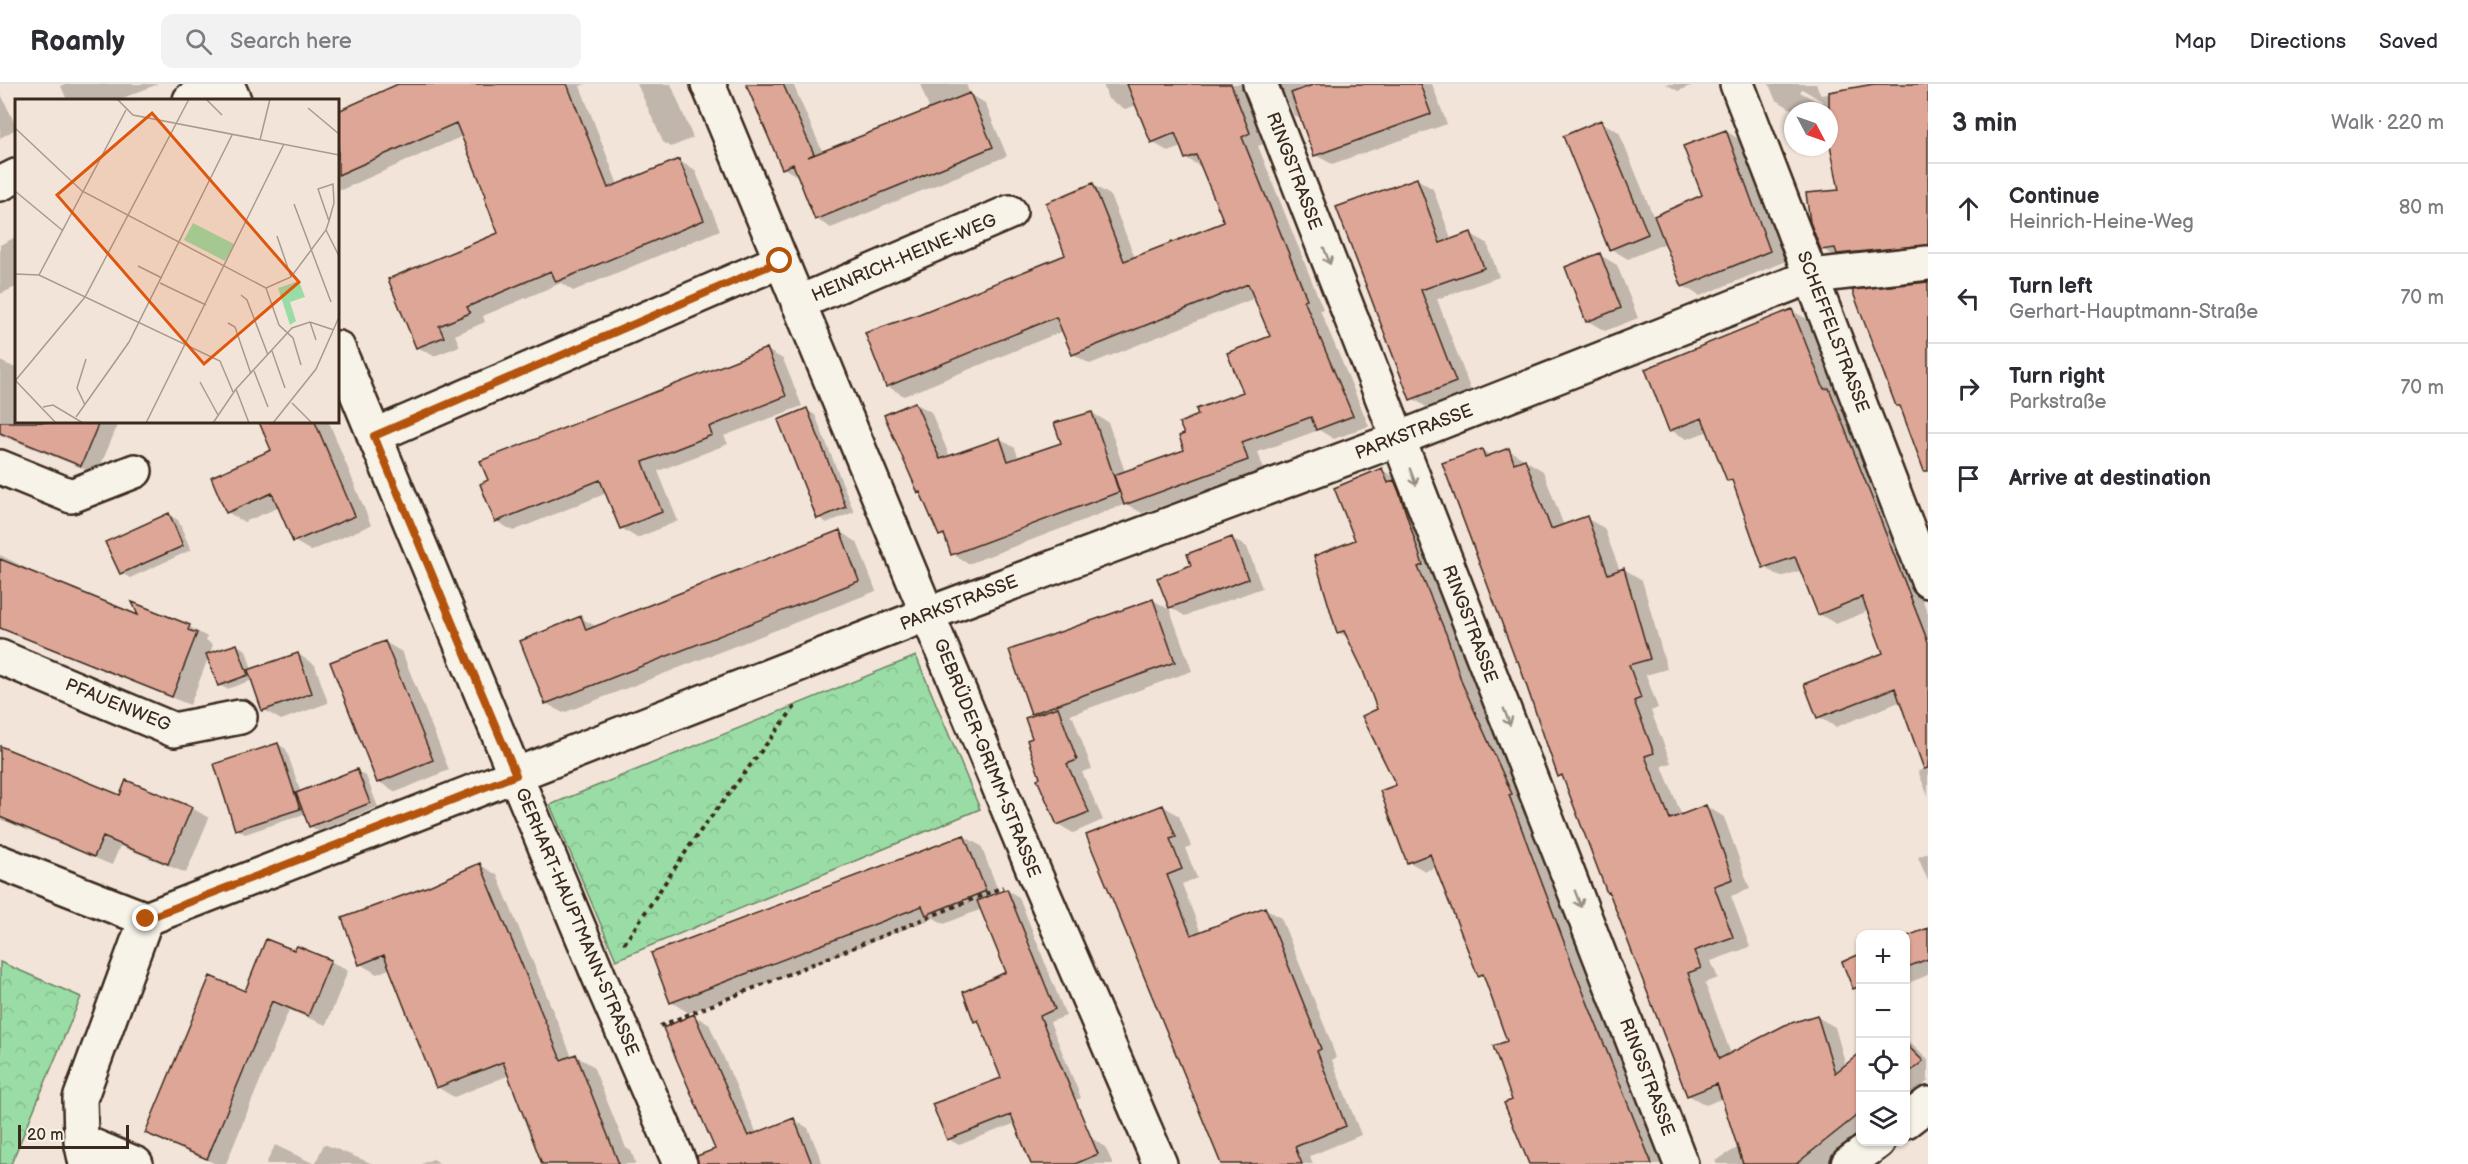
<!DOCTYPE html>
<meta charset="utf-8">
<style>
:root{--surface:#fff;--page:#f2f2f3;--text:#2b2b33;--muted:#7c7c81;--line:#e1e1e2}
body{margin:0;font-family:"Balsamiq Sans",sans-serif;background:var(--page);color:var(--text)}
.controls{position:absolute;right:18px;bottom:18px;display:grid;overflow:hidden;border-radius:12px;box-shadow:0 2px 4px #0004}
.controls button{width:54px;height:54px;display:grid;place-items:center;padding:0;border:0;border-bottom:2px solid var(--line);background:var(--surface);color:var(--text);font:30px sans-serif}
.compass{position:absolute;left:1784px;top:18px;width:54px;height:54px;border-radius:50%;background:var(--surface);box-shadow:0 2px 4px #0004;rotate:131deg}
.scale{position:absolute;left:18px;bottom:15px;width:111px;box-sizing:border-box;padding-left:6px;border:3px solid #3b2a1e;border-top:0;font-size:16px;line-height:21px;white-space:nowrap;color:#3b2a1e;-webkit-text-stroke:4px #f7f3e8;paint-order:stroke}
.stop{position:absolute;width:18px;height:18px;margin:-14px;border:4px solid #b45309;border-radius:50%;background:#fff}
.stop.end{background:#b45309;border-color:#fff;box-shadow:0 2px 6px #0008}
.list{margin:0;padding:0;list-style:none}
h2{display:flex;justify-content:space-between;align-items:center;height:78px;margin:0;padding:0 24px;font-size:26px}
h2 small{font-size:20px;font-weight:400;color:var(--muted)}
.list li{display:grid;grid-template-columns:39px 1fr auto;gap:18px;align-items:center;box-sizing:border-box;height:90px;padding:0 24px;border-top:2px solid var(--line)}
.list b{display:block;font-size:22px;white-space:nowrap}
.list p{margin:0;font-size:20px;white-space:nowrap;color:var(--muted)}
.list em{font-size:20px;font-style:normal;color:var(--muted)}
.icon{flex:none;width:33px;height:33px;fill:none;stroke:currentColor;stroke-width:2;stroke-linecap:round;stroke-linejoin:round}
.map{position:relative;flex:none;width:1928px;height:1080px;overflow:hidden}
header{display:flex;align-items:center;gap:36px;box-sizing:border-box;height:84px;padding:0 30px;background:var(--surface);border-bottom:2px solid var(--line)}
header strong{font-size:28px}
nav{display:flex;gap:33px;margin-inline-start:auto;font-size:21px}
.search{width:420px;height:54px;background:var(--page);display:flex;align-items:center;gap:15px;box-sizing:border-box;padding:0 21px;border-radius:12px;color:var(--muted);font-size:22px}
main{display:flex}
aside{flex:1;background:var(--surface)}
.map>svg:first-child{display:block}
.forest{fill:url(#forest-crowns);stroke:#6a8362;stroke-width:1.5}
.shadow{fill:#0003;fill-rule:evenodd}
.building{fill:#dea697;stroke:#3b2a1e;stroke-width:1.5}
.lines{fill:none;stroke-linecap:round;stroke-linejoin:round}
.minor-casing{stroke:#3b2a1e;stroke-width:38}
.path{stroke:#3b2a1e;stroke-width:4;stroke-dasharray:4.5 4.5;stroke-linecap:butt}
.minor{stroke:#f7f3e8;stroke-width:33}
.oneway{stroke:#998e83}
.route{stroke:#b45309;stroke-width:8}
.labels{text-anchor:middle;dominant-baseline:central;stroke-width:4.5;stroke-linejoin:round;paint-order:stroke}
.street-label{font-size:18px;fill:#3b2a1e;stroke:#f7f3e8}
.inset-road{fill:none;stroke:#a99a8e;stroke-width:1.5}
.view{fill:#df570d;fill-opacity:0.15;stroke:#df570d;stroke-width:3}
.inset-edge{fill:none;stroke:#3b2a1e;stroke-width:3}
</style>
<header>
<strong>Roamly</strong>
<div class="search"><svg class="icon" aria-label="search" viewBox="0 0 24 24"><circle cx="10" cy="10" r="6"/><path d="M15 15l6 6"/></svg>Search here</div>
<nav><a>Map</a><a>Directions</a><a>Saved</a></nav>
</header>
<main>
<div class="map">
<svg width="1928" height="1080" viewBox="0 0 1928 1080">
<defs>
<pattern id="forest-crowns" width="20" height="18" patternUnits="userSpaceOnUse" patternTransform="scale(1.5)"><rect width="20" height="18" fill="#9adca6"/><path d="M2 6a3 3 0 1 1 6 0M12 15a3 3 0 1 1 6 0" fill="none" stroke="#86bd8e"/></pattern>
</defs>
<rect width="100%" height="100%" fill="#f2e4d8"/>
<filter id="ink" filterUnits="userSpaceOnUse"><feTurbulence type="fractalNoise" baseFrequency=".0167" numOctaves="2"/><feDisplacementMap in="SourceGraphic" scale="12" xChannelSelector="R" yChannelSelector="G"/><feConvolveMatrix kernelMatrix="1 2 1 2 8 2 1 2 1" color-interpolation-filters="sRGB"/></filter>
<g filter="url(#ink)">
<path class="forest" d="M916,572L980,725L616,876L550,721Z
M0,878L81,913L11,1080H0Z"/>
<path class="shadow" d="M65,0H158L118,16H67L61,2Z
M399,0H586L580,2L618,101L679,77L695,86L720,146L573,207L561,199L483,232L485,238L455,251L460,262L434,272L417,263L500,150L488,113L463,52L341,106L338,104V28Z
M637,0H671L693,54L671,63L663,58Z
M752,0H793L823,69L930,27L920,0H966L970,10L985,19L1007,72L831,144L816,135L799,93L783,84Z
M1103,0H1261L1274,56L1258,62L1323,225L1320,226L1369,342L1334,355L1319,346L1258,368L1264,386L1142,429L1126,420L968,480L953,470L947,454L940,451L915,319L931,328L950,373L1000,355L1015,364L1019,375L1063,360L1092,329L1108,338L1125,388L1186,367L1245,309L1272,253L1255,214L1090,280L1073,270L1063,247L904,312L887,302L920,231L1067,171L1093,101L1110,111L1135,174L1226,139L1203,84L1186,74L1181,63L1169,68L1152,58L1137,21L1125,25L1108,15ZM1113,404L1121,407V411L1112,405Z
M1280,0H1432L1447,40L1332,80L1315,71L1303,37L1294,31Z
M1666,0H1695L1678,7Z
M1769,0H1816L1821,11L1887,0H1928V171L1839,174L1822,165L1841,107L1829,49V27H1824L1822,17L1802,5L1800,8L1822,20L1793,26L1775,15Z
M0,8L16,42V45L0,54Z
M1601,38L1619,48L1654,134L1703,112L1726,47L1743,58L1786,177L1700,212L1683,202L1666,159L1628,175L1611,165Z
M1417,95L1433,105L1452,157L1471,150L1487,159L1499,193L1437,215L1471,307L1428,324L1412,314Z
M16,153V203L0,210V161Z
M1600,171L1617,181L1638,234L1605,247L1588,237Z
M1792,227L1809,236L1838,311L1846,315L1928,530V684L1902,617L1836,643L1819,633L1885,569L1868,527L1836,540L1819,530L1802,486L1781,493L1764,483L1735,400L1729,396L1709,347L1687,355L1670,346Z
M767,266L783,275L802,322L724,352L728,360L658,387L678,437L637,454L621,444L607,409L513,447L496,437Z
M0,277L16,284V338H119L97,390L0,351Z
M807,326L815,331L854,428L827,439L819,434Z
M260,338H329L371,441L311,467L294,457L280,423L244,438L227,428L273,367Z
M1482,366L1492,372L1509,366L1543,387L1564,442L1586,434L1604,444L1620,487L1624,485L1642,496L1667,585L1646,591L1658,624L1651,627L1671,679L1662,682L1682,732L1706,722L1724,733L1750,805L1731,812L1750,863L1711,877L1718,894L1705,899L1731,970L1817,933L1835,943L1846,982L1860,971V1052L1826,1080H1717L1715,1077L1739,1063L1723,1014L1706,1021L1688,1011L1611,810L1608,808L1565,695L1560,692Z
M1382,386L1398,395L1438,490L1433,492L1463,563L1478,609L1528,719L1524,720L1592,900L1660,1069L1667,1080H1529L1514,1017L1509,958L1486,894L1479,890L1437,783L1425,787L1409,778L1398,702L1379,626L1349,554L1338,548L1357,457Z
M169,431L178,436L191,466L130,494L121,489Z
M840,448L857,458L876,507L563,629L546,619L581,534L597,543Z
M1232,455L1247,463L1262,504L1185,532L1170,523L1193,481Z
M0,471L30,486L29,488L141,534L135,521L190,543L207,553L206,556L213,561L209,571L237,561L246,566L252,586L298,570L315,581L328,619L281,636L264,626L253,596L227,605L219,601L209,572L190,621L37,560L0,541Z
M1153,516L1170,526L1192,587L1070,631L1073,633L1092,685L1082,688L1103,736L1073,749L1058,740L1042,695L1034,655L1038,631L1032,629Z
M385,558L402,568L449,686L396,708L379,698Z
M278,660L286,665L301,709L357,687L366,692L378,723L318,747L310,742L305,730L245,750L237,745Z
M0,664L120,713L127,698L192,724L209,734L186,789L120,762L112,781L0,735Z
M1928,684V712L1918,687Z
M1163,722L1179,732L1191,762L1185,764L1197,794L1182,800L1201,849L1265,824L1281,834L1329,953L1336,974L1332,976L1361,1051L1310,1072L1313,1080H1223L1088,752Z
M964,752L981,762L999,809L1007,806L1019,813L1066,932L1050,938L1081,1014L959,1061L948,1055L1003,995L981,940L975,937L1008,889L982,825L944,840L934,834L689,929L671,918L653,869Z
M1928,769V797L1918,773Z
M480,781L497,791L572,973L576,972L593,982L626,1064L631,1067L636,1080H544L510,991L454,1013L437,1003L391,884L377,890L360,880L429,804Z
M1928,846V891L1906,900V855Z
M1860,872V908L1854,904L1844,878Z
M330,877L348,887L326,941L289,926L226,1080H216L146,1048L246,908Z
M694,932L709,940L757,1050L793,1035L808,1044L823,1080H722Z
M1906,955L1928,976V997L1906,1016Z
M1090,1053L1105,1063L1113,1080H1031Z
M324,1060L373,1080H266L275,1061L315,1080Z
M433,1075L441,1080H421Z"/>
<path class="building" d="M398,0H567L608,104L679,75L704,136L556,198L551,187L467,223L470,229L439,242L444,253L416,264L388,195L498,149L484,113L486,112L456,39L338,91V27Z
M746,0H783L814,70L808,73L970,9L993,63L815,136L793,80L782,85Z
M1127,0H1231L1250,49L1242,53L1307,215L1304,216L1353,332L1316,346L1311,333L1242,358L1248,376L1124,421L1114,391L1184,366L1179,352L1184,350L1179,339L1198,331L1196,325L1243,308L1227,269L1270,252L1248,200L1072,271L1056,233L886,303L865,249L919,230L1065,171L1046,119L1093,99L1124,177L1224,138L1196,71L1185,75L1175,49L1151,59Z
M1315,0H1420L1431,30L1314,72L1291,9Z
M1874,0H1928V161L1837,170L1835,164L1821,166L1810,138L1806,109L1839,106L1829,56V8Z
M1601,36L1648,150L1609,166L1563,52Z
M1726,46L1770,167L1682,203L1654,132L1702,111L1683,62Z
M1417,94L1440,159L1471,148L1484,184L1421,206L1456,298L1410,316L1336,123Z
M1600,169L1621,224L1586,238L1565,183Z
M1928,198V387H1924L1900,322H1896L1852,206Z
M1792,225L1824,305L1829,304L1928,558V684L1924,685L1895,604L1817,634L1804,600L1883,569L1862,513L1818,531L1795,473L1763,484L1732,396L1727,397L1702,334L1669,347L1645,285Z
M767,264L786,312L709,343L712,351L643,378L662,428L620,445L600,396L495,438L480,400L488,396L480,377Z
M915,318L940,375L1000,354L1008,377L1061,359L1054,339L1092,328L1119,408L951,471L944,450L939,452L920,408L918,409L884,331Z
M807,324L846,423L817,435L778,336Z
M0,338H99L81,382L0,349Z
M259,338H315L355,432L293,458L272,409L226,429L211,393L271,366Z
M1509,364L1514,379L1525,375L1551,445L1587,432L1608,490L1624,484L1650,575L1629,581L1641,614L1634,617L1654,669L1645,672L1670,735L1706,721L1733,795L1714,802L1733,853L1694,867L1701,884L1688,889L1719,975L1785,941L1817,931L1835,989L1860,969V1029L1796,1080H1743L1717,1000L1687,1012L1609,808L1607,809L1562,691L1558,693L1518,577H1516L1442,379L1482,365L1485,373Z
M1382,384L1388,399L1394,396L1399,408L1423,481L1418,483L1447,552L1462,599L1512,710L1509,711L1576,890L1652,1080H1529L1504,1019L1512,1016L1493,962L1507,957L1483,890L1478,892L1430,770L1407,779L1380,707L1396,701L1362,632L1377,625L1362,584L1344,547L1337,549L1314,472L1355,456L1334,404Z
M169,429L183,462L120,490L105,458Z
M840,446L859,497L545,620L520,557L581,532L586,546Z
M1232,453L1248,495L1169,524L1157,494L1191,481L1187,470Z
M0,475L138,531L132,518L190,541L188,546L197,549L172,613L0,544Z
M1153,515L1175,578L1031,630L1009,566Z
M385,557L433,676L377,699L330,578Z
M237,560L248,591L218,602L206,570Z
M298,569L312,609L262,627L248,586Z
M1058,623L1077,676L1067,680L1089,728L1057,741L1037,695L1040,694L1027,656L1032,654L1025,634Z
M278,659L300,725L235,746L214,680Z
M0,662L120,711L126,696L192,723L168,780L103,753L94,773L0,733Z
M357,685L370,719L309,743L296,709Z
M1163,721L1176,753L1170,755L1182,785L1167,791L1191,851L1265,823L1313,943L1321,965L1317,967L1346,1042L1295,1063L1302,1080H1221L1086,751Z
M964,751L986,807L926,831L922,822L670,919L651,869Z
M480,779L561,976L576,970L619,1080H542L503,978L436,1004L384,871L359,881L342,834L429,802Z
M1007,805L1055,925L1040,932L1098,1070L1075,1080H1031L1011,1031L947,1056L932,1020L1001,994L978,936L974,938L963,908L1006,888L977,817Z
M1928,844V875L1905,884V853Z
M266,855L294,866L297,862L331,876L308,932L272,917L207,1075L145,1049L210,892L245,907Z
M1860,870V902L1853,905L1842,878Z
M694,930L748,1052L794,1034L812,1080H698L697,1072L715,1065L663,944Z
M1905,959L1923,977L1905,992Z"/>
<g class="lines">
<g class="minor-casing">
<path id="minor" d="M708,0L1035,790L1160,1080
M1260,0L1681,1080
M1737,0L1928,497
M190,16L227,0L234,16
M0,100L16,92
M798,219L1010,128
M338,264L600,895L680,1080
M374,352L780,177
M0,383L71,412L135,387
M0,573L174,646L240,633
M0,778L146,835L928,530L1398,355L1812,192L1928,179
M1906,1037L1928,1020
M81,1057L136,1080
M86,1080L81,1057L80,1015L146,835
M1848,1080L1878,1058"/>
</g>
<path class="path" d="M624,860L695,754L797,620
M660,942L1003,803"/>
<use href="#minor" class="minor"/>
</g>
<defs><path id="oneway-shaft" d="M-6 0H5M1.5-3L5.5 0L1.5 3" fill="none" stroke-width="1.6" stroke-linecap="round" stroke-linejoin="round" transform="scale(1.5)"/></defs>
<g class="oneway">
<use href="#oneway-shaft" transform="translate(1327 172) rotate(69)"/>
<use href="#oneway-shaft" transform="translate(1413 393) rotate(69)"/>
<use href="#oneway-shaft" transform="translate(1507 633) rotate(69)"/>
<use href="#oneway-shaft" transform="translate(1578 815) rotate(69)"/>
</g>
</g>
<g class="lines" filter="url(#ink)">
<path class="route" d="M146,835L516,691L374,352L780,177"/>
</g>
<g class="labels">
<g class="street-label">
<text transform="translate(1294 87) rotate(69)">RINGSTRASSE</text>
<text transform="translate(904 174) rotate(-23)">HEINRICH-HEINE-WEG</text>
<text transform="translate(1833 248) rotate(69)">SCHEFFELSTRASSE</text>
<text transform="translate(1414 348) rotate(-21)">PARKSTRASSE</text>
<text transform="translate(959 519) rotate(-21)">PARKSTRASSE</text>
<text transform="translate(1470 540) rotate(69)">RINGSTRASSE</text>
<text transform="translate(118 621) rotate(22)">PFAUENWEG</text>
<text transform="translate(987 674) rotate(68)">GEBRÜDER-GRIMM-STRASSE</text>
<text transform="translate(577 838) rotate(67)">GERHART-HAUPTMANN-STRASSE</text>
<text transform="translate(1647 993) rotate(69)">RINGSTRASSE</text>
</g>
</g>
<g transform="translate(15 15)">
<rect width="324" height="324" fill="#f2e4d8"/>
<path d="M178,124L219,145L210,162L169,141ZM284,182L290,198L275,203L281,222L275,226L263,189Z" fill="#9adca6"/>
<path class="inset-road" d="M102,0L118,16L324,56M191,0L207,16M293,9L324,35M0,29L67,92L251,189L264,226L278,239L286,266M245,41L255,0M0,92L47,131M279,105L316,203M311,131L324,157M262,137L276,178M123,167L147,179M0,175L24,176L205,262L218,293M24,176L111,11M145,184L191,206M251,189L276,178L311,131L314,122L317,111L319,104L318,85L303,90L314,122M226,196L232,201L253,256M295,223L301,241M213,224L220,228L236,275M257,252L270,289M239,272L253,308M0,281L41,324M0,282L70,198L174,0M185,283L203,316M221,290L234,324M277,304L297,324M70,306L62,289L71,260M28,308L38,306L68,324M61,318L114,243L217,36M131,324L269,45M198,324L221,290L277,229L295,223L319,231M258,324L301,270L324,218"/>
<path class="view" d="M137,14L284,183L189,265L42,96Z"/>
<rect width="324" height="324" class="inset-edge"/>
</g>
</svg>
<div class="controls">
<button>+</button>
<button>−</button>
<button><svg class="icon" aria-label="locate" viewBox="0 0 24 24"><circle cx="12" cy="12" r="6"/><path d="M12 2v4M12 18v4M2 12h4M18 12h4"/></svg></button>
<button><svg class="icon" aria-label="layers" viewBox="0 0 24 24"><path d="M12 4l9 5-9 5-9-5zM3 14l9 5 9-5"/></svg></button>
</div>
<svg class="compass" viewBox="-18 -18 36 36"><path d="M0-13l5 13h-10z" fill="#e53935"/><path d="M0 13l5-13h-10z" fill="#7c7c81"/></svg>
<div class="scale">20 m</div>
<div class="stop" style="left:780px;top:177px"></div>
<div class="stop end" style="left:146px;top:835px"></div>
</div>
<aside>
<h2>3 min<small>Walk · 220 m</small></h2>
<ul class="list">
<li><svg class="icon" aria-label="ahead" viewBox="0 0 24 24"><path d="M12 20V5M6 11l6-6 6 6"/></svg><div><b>Continue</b><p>Heinrich-Heine-Weg</p></div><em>80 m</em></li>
<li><svg class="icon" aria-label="left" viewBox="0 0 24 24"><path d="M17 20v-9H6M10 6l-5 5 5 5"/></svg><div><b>Turn left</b><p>Gerhart-Hauptmann-Straße</p></div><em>70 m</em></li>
<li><svg class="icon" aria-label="right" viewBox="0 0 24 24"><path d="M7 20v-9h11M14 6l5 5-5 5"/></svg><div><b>Turn right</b><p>Parkstraße</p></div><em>70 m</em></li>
<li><svg class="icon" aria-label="arrive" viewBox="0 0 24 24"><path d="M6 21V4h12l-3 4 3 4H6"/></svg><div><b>Arrive at destination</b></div></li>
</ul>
</aside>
</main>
